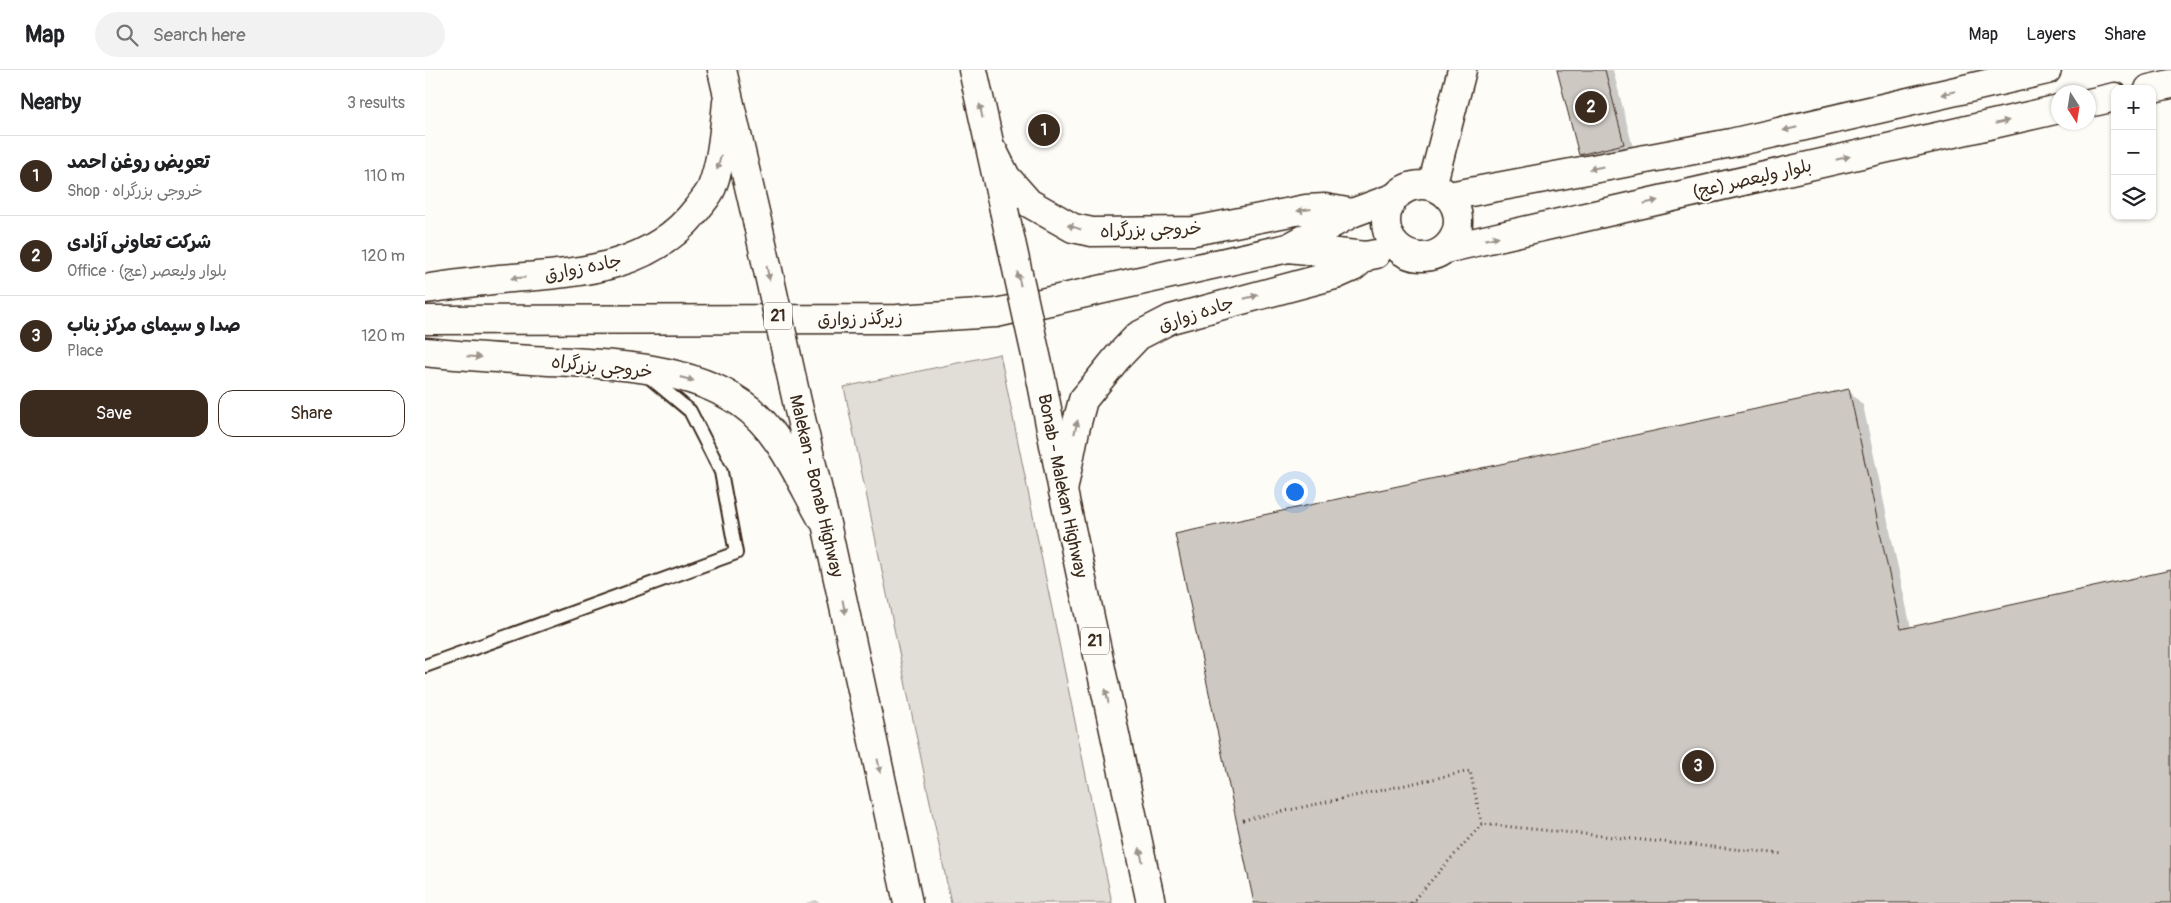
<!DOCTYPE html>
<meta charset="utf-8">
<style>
:root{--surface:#fff;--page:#f2f2f2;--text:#202124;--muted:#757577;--line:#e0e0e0;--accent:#3b2a1e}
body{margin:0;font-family:Pangolin,"Playpen Sans Arabic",sans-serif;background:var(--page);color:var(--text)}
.controls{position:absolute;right:15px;top:15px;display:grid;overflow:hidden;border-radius:10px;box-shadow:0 1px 4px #0004}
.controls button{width:45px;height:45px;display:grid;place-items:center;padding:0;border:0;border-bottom:1px solid var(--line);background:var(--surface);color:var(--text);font:25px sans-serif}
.compass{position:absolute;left:1626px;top:15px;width:45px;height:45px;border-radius:50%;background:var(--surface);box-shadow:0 1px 4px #0004;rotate:168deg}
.you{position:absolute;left:869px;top:421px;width:18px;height:18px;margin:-12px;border:4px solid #fff;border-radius:50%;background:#1a73e8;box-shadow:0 0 0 8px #1a73e833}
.badge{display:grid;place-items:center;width:32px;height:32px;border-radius:50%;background:var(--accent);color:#fff;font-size:16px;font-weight:700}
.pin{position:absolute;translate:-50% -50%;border:2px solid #fff;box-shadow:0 1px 5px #0006}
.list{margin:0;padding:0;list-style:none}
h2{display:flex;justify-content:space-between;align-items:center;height:65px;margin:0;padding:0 20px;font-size:21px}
h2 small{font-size:16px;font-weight:400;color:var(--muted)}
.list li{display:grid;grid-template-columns:32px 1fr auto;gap:15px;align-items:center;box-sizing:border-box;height:80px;padding:0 20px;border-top:1px solid var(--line)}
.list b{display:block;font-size:19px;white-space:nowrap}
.list p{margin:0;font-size:16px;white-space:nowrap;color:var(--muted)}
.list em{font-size:16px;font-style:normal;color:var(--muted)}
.actions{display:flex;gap:10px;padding:15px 20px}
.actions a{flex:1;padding:11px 0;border:1px solid var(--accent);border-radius:15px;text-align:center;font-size:18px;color:var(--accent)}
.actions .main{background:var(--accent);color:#fff}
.icon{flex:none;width:28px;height:28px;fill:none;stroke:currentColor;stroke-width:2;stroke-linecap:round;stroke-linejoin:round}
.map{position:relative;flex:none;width:1746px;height:833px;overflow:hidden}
header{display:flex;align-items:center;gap:30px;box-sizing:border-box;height:70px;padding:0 25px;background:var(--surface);border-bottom:1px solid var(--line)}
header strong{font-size:24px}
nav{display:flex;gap:28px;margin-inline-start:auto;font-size:18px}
.search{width:350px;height:45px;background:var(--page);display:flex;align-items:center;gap:12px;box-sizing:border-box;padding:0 18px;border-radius:28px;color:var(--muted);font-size:19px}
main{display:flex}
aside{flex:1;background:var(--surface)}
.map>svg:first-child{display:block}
.green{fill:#e1ded7;stroke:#8e847a}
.shadow{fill:#0003}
.building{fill:#cdc8c2;stroke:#3b2a1e}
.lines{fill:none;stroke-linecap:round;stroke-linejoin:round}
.lane-casing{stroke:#3b2a1e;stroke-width:16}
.secondary-casing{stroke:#3b2a1e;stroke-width:31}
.highway-casing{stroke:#3b2a1e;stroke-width:31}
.path{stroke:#3b2a1e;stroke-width:3;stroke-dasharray:1 4;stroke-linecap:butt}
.lane{stroke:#fdfcf7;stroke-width:12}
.secondary{stroke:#fdfcf7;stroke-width:28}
.highway{stroke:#fdfcf7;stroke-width:28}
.highway-bridge-casing{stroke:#3b2a1e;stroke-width:31;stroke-linecap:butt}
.highway-bridge{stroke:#fdfcf7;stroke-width:28}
.oneway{fill:#9c938a}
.labels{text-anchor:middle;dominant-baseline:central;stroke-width:4;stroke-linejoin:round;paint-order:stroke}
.shield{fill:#fdfcf7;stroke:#75695f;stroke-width:1}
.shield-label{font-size:16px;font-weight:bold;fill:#3b2a1e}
.street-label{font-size:18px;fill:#3b2a1e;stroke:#fdfcf7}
</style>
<header>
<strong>Map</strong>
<div class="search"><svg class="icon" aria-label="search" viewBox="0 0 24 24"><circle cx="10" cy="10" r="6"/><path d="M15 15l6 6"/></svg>Search here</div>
<nav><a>Map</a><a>Layers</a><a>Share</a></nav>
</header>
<main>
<aside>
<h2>Nearby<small>3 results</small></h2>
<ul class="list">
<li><span class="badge">1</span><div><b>تعویض روغن احمد</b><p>Shop · خروجی بزرگراه</p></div><em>110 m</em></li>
<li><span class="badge">2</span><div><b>شرکت تعاونی آزادی</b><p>Office · بلوار ولیعصر (عج)</p></div><em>120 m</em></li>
<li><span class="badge">3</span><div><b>صدا و سیمای مرکز بناب</b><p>Place</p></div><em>120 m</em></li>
</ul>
<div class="actions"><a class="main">Save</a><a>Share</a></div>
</aside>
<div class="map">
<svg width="1746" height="833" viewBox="0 0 1746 833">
<rect width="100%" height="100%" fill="#fdfcf7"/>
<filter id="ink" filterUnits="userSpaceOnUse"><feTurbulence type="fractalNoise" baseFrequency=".02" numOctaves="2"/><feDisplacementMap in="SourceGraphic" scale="10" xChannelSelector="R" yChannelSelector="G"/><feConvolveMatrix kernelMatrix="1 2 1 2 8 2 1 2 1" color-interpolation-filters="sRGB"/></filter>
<g filter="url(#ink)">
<path class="green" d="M575,284L687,833H526L419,317Z"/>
<path class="shadow" d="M1133,0H1188L1210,85L1166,96L1155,85Z
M1423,320L1438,335L1486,558L1746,502V833H831Z
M391,830L394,833H380Z"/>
<path class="building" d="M1132,0H1180L1199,74L1154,85Z
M1424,319L1476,559L1746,500V833H829L750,464Z"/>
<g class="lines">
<g class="lane-casing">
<path id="lane" d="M0,596L311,483L296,402L265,341L223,306"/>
</g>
<g class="secondary-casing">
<path id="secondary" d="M1724,19L1746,14
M1664,33L1690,27
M568,81L581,107L604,133L648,158L667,162L769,161L881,139L900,138L927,143
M961 151a36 36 0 1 1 72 0a36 36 0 1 1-72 0Z
M1007,116L1037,0
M1024,126L1306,73L1622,0
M863,178L941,186L951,184
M1020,179L1634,39
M0,219C25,215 50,212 75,209C147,203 224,202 272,139C277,132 284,125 287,117C297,90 299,61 302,32
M0,250L472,249L571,243L863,178L927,143L970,127
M0,282C35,286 71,288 106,290C173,294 258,293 316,333C354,359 374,408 396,447
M638,421L650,360L658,330L692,288L713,266L746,249L910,205L928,197L941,186"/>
</g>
<g class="highway-casing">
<g id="highway">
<path d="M297,0L333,155"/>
<path d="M548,0L579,140"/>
<path id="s1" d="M616,308L638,421L726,833"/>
<path d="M373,336L402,458L483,833"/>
</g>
</g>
<path class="path" d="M818,750L1045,701L1057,754
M986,833L1057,754L1359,784"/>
<use href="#lane" class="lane"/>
<use href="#secondary" class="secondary"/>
<use href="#highway" class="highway"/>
<g class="highway-bridge-casing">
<path id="highway-bridge" d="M579,140L616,308
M333,155L373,336"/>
</g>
<use href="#highway-bridge" class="highway-bridge"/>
</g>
<defs><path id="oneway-solid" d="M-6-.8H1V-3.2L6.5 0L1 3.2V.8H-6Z" transform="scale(1.25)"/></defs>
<g class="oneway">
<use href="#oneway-solid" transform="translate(1523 23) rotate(167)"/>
<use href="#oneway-solid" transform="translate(556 41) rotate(-102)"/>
<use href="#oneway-solid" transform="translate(1577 52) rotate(-13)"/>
<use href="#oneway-solid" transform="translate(1365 59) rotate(167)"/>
<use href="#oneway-solid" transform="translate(1418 88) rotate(-13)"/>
<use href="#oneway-solid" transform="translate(294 93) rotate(106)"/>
<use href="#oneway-solid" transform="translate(1171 98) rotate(169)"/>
<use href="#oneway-solid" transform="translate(1226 132) rotate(-13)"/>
<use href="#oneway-solid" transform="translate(879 140) rotate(172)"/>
<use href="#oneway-solid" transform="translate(649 157) rotate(-161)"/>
<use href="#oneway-solid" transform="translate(1067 168) rotate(-13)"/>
<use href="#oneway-solid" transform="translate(343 203) rotate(78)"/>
<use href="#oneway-solid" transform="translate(93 208) rotate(176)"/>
<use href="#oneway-solid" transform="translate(594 209) rotate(-103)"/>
<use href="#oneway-solid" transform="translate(826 227) rotate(-14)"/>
<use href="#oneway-solid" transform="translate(49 287) rotate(5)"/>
<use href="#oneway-solid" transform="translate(262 309) rotate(15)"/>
<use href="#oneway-solid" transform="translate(651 357) rotate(-76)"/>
<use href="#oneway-solid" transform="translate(419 537) rotate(78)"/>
<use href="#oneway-solid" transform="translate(682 626) rotate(-102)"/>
<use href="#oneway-solid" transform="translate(454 696) rotate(78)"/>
<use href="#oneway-solid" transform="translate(716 785) rotate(-102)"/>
</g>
</g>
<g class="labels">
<g class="shield">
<rect x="339" y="232.5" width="28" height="27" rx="4"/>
<rect x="656" y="557.5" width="28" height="27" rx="4"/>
</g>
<g class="shield-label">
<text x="353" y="246">21</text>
<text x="670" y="571">21</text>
</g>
<g class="street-label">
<text transform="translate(1327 109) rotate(-13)">بلوار ولیعصر (عج)</text>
<text transform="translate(726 160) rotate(-2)">خروجی بزرگراه</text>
<text transform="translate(158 198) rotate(-11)">جاده زوارق</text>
<text transform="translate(771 244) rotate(-18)">جاده زوارق</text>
<text transform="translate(435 249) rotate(-1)">زیرگذر زوارق</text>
<text transform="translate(177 297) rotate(6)">خروجی بزرگراه</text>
<text transform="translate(391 416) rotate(77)">Malekan - Bonab Highway</text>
<text stroke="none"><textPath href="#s1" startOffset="110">Bonab - Malekan Highway</textPath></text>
</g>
</g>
</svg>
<div class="controls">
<button>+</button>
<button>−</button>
<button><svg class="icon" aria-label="layers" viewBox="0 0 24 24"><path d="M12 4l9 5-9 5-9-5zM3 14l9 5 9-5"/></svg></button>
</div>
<svg class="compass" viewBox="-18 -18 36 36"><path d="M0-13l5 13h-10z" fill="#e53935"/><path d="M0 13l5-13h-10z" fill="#757577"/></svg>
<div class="you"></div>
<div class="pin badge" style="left:619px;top:60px">1</div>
<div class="pin badge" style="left:1166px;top:37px">2</div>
<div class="pin badge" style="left:1273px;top:696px">3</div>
</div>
</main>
